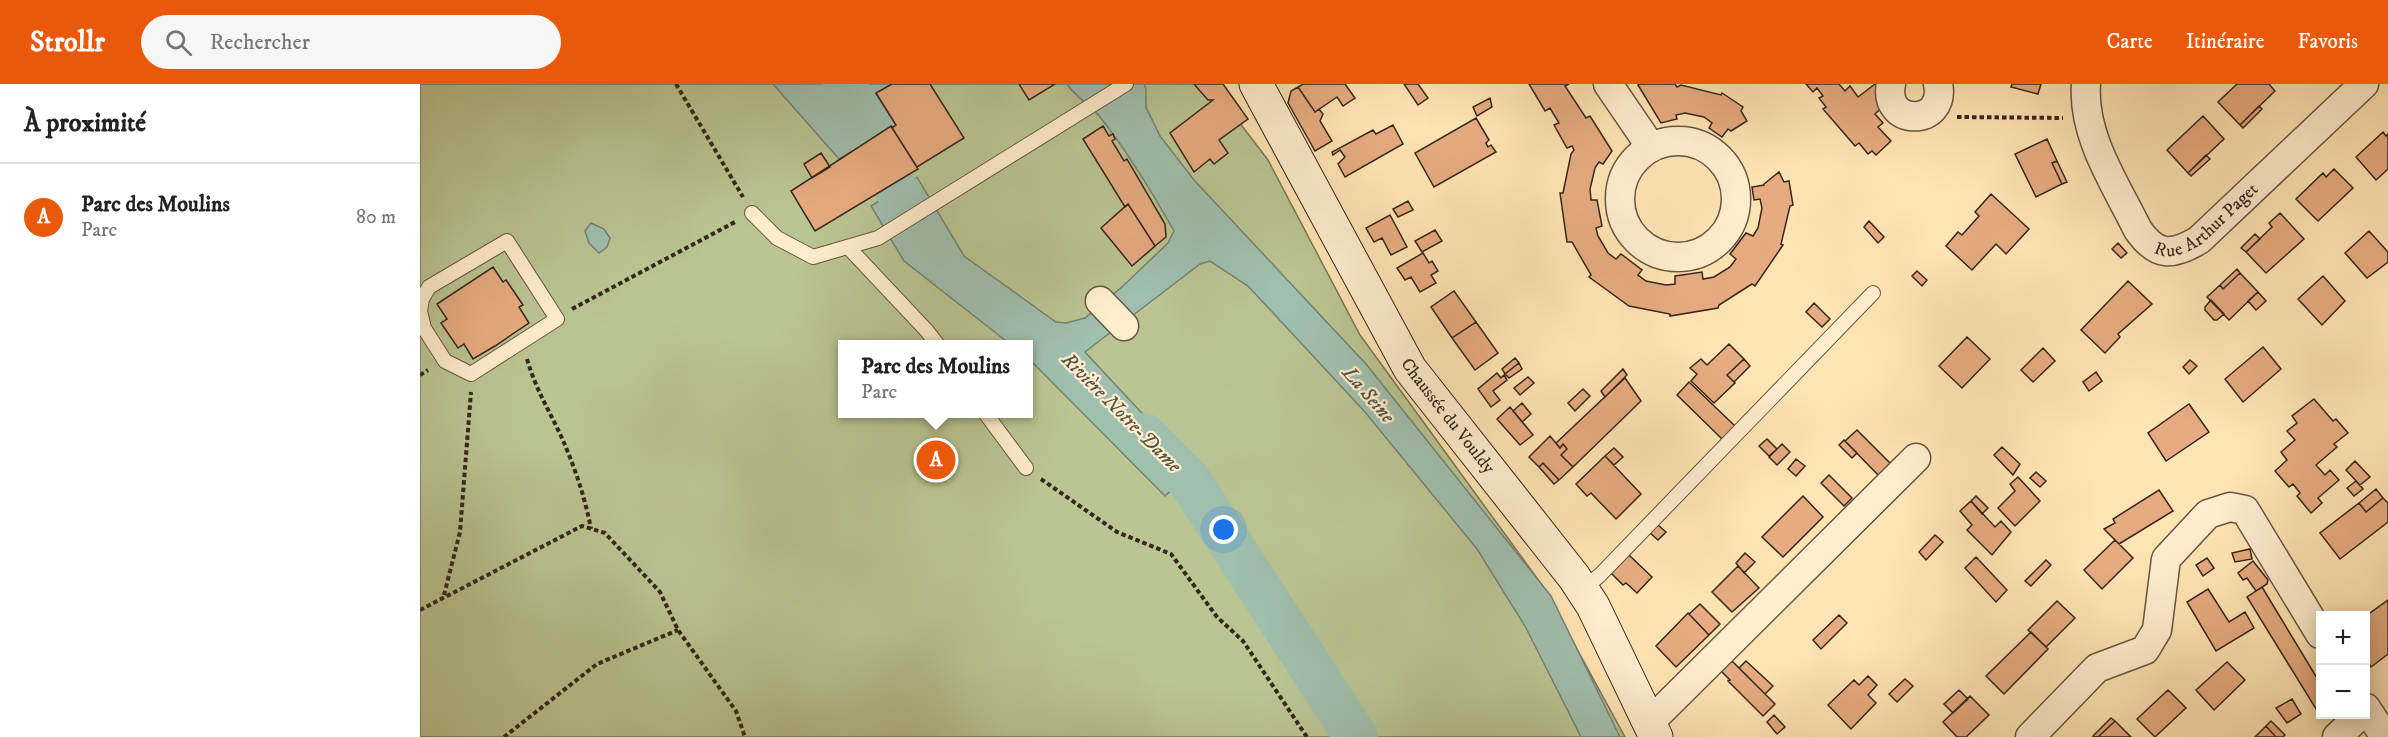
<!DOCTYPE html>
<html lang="fr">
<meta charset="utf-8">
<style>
:root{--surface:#fff;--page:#f6f6f6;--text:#222;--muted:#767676;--line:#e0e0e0;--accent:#ea580c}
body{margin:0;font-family:"IM FELL DW Pica",serif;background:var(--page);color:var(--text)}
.controls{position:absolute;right:18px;bottom:18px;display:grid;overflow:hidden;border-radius:0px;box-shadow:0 3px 15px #0003}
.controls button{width:54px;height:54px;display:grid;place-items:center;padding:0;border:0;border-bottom:2px solid var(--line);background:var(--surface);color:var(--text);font:30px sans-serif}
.you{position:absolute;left:804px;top:446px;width:21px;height:21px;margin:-15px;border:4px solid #fff;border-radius:50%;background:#1a73e8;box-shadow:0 0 0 9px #1a73e833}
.badge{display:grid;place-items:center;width:39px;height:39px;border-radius:50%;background:var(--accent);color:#fff;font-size:20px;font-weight:700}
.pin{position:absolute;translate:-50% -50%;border:3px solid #fff;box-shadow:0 2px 6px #0006}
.popup{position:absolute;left:418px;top:256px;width:195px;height:78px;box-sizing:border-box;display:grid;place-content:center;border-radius:0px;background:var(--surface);filter:drop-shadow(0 2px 4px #0005);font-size:20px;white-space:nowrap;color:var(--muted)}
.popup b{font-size:22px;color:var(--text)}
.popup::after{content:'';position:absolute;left:50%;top:100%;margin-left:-12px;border:12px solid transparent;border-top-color:var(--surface)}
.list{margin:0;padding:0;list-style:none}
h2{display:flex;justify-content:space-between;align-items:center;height:78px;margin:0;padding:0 24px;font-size:26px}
h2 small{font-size:20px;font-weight:400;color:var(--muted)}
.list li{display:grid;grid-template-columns:39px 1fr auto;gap:18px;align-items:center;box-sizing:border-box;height:108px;padding:0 24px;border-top:2px solid var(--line)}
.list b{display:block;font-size:22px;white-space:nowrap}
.list p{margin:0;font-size:20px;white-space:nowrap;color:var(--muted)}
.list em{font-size:20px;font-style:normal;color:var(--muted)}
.icon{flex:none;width:33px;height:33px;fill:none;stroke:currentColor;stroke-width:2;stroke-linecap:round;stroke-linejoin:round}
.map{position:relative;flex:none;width:1968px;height:653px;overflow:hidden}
header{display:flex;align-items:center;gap:36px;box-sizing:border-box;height:84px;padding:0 30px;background:var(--accent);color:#fff}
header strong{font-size:28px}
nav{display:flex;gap:33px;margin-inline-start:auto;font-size:21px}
.search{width:420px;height:54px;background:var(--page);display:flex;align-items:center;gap:15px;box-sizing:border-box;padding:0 21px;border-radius:33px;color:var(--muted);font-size:22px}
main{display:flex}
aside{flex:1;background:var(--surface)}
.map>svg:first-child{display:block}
.green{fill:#bac592;stroke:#787658;stroke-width:1.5;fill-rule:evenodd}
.water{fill:#a0bfae;stroke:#768274;stroke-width:1.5}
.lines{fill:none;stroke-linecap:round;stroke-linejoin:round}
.river{stroke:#a0bfae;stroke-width:44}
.building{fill:#e6ab80;stroke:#36261d;stroke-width:1.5}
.lane-casing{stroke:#685642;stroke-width:16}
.street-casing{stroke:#685642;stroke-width:31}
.secondary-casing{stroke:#36261d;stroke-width:35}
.path{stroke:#36261d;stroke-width:4;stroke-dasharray:4.5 3;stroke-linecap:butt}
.lane{stroke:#ffedce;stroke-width:14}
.street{stroke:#ffedce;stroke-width:28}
.secondary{stroke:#ffedce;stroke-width:33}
.labels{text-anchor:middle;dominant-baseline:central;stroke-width:4.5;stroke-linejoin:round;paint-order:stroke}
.street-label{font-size:18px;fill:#36261d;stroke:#ffedce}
.water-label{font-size:20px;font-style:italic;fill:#565448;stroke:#ffedce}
</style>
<header>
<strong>Strollr</strong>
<div class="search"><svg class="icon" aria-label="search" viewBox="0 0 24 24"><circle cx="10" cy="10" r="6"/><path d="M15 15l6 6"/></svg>Rechercher</div>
<nav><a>Carte</a><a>Itinéraire</a><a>Favoris</a></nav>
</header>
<main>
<aside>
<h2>À proximité<small></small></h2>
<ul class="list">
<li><span class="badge">A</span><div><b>Parc des Moulins</b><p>Parc</p></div><em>80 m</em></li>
</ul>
</aside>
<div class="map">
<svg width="1968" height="653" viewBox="0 0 1968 653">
<rect width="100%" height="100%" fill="#ffe4b3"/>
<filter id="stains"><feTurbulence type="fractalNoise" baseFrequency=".00333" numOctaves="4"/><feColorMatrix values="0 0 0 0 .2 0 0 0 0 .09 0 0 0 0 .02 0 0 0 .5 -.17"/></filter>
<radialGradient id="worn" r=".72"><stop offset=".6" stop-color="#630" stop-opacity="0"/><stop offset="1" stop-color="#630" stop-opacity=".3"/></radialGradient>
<path class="green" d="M0,0H790L848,76L940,251L1122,501L1205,653H0ZM423,260H609V330H423Z"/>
<path class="water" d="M353,0H472L456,10L476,41L419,75Z
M647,0H724L726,5V23L740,52L774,96L946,280L1131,512L1200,653H1161L1105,542L1057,465L945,328L828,202L790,177L780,180L665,268L774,385L745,412L609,275V260H590L484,177L451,122L497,93L544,172L636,238L646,239L665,234L703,202L748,159L754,147C732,108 708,68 680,33C671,21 655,13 647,0Z
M171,139L184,145L190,154L187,163L179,169L169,159L165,147Z"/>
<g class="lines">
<path class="river" d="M425,0L501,155L506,158
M724,351L769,396L936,653"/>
</g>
<path class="building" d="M472,0H510L544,54L497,83L472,44L476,41L456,9Z
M599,0H635L609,16Z
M774,0H803L828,35L799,56L808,69L794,80L790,75L774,88L750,49L793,16H788Z
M883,0H925L935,14L923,22L917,13L895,28L878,3Z
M984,0H998L1008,14L998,21Z
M1109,0H1149L1145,2L1166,34L1170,32L1192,67L1183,80L1179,78L1175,84L1170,105L1171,116H1177L1182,142L1176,144L1178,152L1188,169L1196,175L1201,170L1222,186L1218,191L1226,197L1246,201L1255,200V192L1282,188L1283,195L1294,193L1310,183L1316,175L1310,170L1326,149L1333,152L1338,144L1342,124L1340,115L1334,116L1332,103L1344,101V100L1359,88L1364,98L1369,97L1373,121L1370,122L1361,160L1363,161L1335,202L1332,200L1299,221L1298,224L1250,232V230L1209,222L1169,193L1171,191L1152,158H1147L1140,109H1143L1151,70L1154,66L1152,62L1147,64L1134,41L1139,39L1130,24L1125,27Z
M1220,0H1255L1257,3L1261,1L1301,11L1302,9L1323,23L1321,27L1327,37L1311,47L1308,45L1302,53L1289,44L1292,39L1284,33L1265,29L1256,31L1257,35L1241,39L1218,1Z
M1386,0H1419L1425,7L1430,2L1438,13L1455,0L1470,16L1455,30L1463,39L1458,43L1471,57L1456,71L1452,67L1448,70L1439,59L1435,62L1403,25L1406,23L1399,14L1403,12L1397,4L1393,8Z
M1592,0H1621L1618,10L1591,3Z
M1817,0H1849L1855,7L1820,41L1798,18Z
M878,3L895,28L899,25L903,30L900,37L912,57L895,67L868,19L871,7Z
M1070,14L1072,23L1057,32L1053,23Z
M1839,22L1842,25L1823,44L1820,41Z
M1783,32L1804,55L1768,89L1747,66Z
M1056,34L1069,56L1066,59L1068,63L1071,61L1076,68L1014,103L995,69Z
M973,41L983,60L925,93L918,80L925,73L920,66L913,71L912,68L953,46L956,50Z
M471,42L498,85L395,147L371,107Z
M683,42L689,52L693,50L695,55L692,57L704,77L707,75L745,140L746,153L735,162L708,120L705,123L663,55Z
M1963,48L1966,52L1968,50V85L1956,96L1936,73Z
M1627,55L1637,77L1632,79L1642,100L1616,113L1595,70Z
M401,69L410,83L392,94L384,80Z
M1786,71L1790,75L1771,92L1768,89Z
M1637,77L1647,98L1642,100L1632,79Z
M1914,85L1933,104L1898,137L1876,115L1903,89L1906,93Z
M1571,110L1609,145L1586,170L1576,160L1552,186L1526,162L1538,148L1542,151L1559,132L1555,128Z
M988,117L993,126L978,133L973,125Z
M708,120L735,162L712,182L681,144Z
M1860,129L1884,155L1846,189L1826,168L1852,143L1849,139Z
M970,131L987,163L971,171L962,154L954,158L946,144Z
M1449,137L1464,153L1458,159L1444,143Z
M1015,146L1022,157L1002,168L995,157Z
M1949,147L1968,168V178L1947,194L1925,169Z
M1835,150L1840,155L1826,168L1821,164Z
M1698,159L1707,169L1701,174L1692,165Z
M1003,169L1009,179L1012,177L1018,187L1011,191L1016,199L1000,208L991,193L985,196L977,184Z
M73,183L83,198L86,196L103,221L99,223L109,239L75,262L53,275L44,260L38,264L21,239L27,235L17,220Z
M1817,185L1820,189L1803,205L1800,201Z
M1497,187L1507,196L1502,202L1492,192Z
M1820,189L1838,208L1809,236L1787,213L1800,201L1803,205Z
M1903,192L1925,217L1902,241L1878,215Z
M1708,197L1732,220L1698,250L1700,253L1685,269L1661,246Z
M1034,207L1056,238L1032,254L1011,223Z
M1838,208L1846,217L1836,226L1828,217Z
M1791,216L1804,230L1797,236H1794L1785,226V223Z
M1394,219L1410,235L1402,243L1386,228Z
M1056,238L1078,269L1055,286L1032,254Z
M1547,253L1570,275L1542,304L1519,282Z
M1309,260L1324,275L1307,291L1315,299L1294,319L1271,297L1277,290L1270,284L1281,275L1287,281Z
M1843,263L1861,285L1823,318L1805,295Z
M1623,264L1635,277L1613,298L1601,286Z
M1095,274L1099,279L1085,290L1082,285Z
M1324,275L1330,282L1314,298L1307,291Z
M1770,276L1777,282L1769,290L1763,283Z
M1099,279L1102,285L1089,294L1085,290Z
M1203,285L1207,291L1185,313L1181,307Z
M1676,288L1682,297L1669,307L1663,298Z
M1077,289L1081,294L1084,291L1087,296L1073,307L1080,316L1071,323L1058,305Z
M1108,293L1114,299L1100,311L1094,304Z
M1205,294L1221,317L1153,383L1141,371L1147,365L1143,360L1140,364L1136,359Z
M1269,298L1315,342L1302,355L1257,311Z
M1163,305L1170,312L1155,327L1148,319Z
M1894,315L1913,337L1916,335L1928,349L1914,360L1917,363L1896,381L1905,391L1910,386L1919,396L1898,414L1902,419L1891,429L1877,412L1880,409L1873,400L1869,403L1855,387L1867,376L1861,368L1875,356L1867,347L1877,339L1872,332Z
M1102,319L1111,330L1102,338L1093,327Z
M1769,320L1789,348L1746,377L1728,349Z
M1090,323L1113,351L1100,361L1077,335Z
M1437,346L1472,381L1460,393L1425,357Z
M1130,352L1140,364L1143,360L1147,365L1141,371L1153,383L1139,396L1123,379L1119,383L1109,373Z
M1347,355L1357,365L1349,372L1339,362Z
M1424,356L1437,369L1432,374L1419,361Z
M1362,360L1370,368L1357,381L1349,373Z
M1582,363L1600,380L1593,391L1574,371Z
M1194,364L1203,373L1194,381L1185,372Z
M1185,372L1221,410L1196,435L1171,409L1167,412L1156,400Z
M1376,375L1385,382L1376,392L1368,385Z
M1935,377L1950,393L1940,401L1926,386Z
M1123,379L1139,396L1134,400L1119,383Z
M1616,388L1626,397L1620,403L1610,394Z
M1409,391L1432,414L1424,422L1401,399Z
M1598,393L1620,417L1595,442L1578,424L1595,407L1590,400Z
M1936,397L1943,405L1934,412L1927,404Z
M1956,405L1963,414L1946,428L1939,419Z
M1739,406L1753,427L1699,460L1684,445L1695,439L1693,435Z
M1383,412L1403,433L1363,473L1342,453Z
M1556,412L1568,424L1562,430L1551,417Z
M1963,414L1968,419V438L1920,475L1900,449L1939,419L1946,428Z
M1551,417L1575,443L1581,437L1591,448L1572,471L1547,446L1552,441L1540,427Z
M1238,441L1246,448L1238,456L1230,449Z
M1515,451L1523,458L1506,476L1499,468Z
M1695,456L1713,474L1682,505L1664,486Z
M1830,465L1832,475L1815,478L1812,469Z
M1325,469L1335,478L1324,489L1316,479Z
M1209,471L1232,493L1217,509L1206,499L1203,501L1191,489Z
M1556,473L1587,506L1576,518L1545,484Z
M1787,474L1794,484L1783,492L1776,481Z
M1626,476L1631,481L1611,502L1605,497Z
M1833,477L1848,496L1847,500L1836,507L1827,494L1823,496L1818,489Z
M1318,482L1339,504L1312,528L1292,508Z
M1842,503L1900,599V630H1905L1901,633L1827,513Z
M1788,505L1809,538L1825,528L1834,544L1796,567L1767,518Z
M1968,516V570L1951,583L1946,575V532Z
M1637,517L1655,534L1626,563L1608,546Z
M1280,520L1300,540L1289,551L1269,530Z
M1268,529L1289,551L1256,583L1236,562Z
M1419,531L1427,539L1401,565L1393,556Z
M1611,548L1628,565L1584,610L1566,592Z
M1310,575L1355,620L1343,632L1308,597L1310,596L1299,585Z
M1326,577L1353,602L1345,610L1319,584Z
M1807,578L1825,596L1794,626L1776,606Z
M1448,592L1457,601L1448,611L1456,619L1431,645L1408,621L1434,596L1439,601Z
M1485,595L1493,602L1477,618L1469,610Z
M1539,606L1548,615L1533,629L1524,620Z
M1748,606L1766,624L1735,653L1717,635Z
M1550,612L1569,631L1546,653H1537L1523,638Z
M1872,615L1881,630L1867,639L1856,624Z
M1354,631L1365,643L1357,650L1347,638Z
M1691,634L1695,637L1678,653L1673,652Z
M1695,637L1711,653H1678Z
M1851,637L1865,651L1863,653H1856L1846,642Z
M1846,642L1856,653H1835Z"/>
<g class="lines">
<g class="lane-casing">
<path id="lane" d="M332,129L357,154L393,173L458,154L706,0
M428,163L507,247L517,260
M0,227L2,215L9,203L87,157L137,235L51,290L25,277L4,244L0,227
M566,330L606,384
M1162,506L1180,491L1453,209"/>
</g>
<g class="street-casing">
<g id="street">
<path d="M1188,0L1231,63"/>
<path d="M1471,0C1462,43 1527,43 1518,0"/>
<path id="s1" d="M1666,0C1662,52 1696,101 1718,146C1737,173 1752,172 1779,156L1944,0"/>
<circle cx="1258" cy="115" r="58"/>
<path d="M680,217L704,242"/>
<path d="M1946,624L1965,653"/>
<path d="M1229,639L1496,374"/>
<path d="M1610,653L1677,584L1725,566L1737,546L1746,475L1788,430L1810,423L1825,426L1900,550"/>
<path d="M1917,653L1941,630"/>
</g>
</g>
<g class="secondary-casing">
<g id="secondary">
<path id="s2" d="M836,0L990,285L1154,493L1173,522L1236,653"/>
</g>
</g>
<path class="path" d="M256,0L323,113
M1537,33L1643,34
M152,225L315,138
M107,275C116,306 128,324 141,352C154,381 165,413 171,445
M0,291L8,286
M621,395L697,448L751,470L797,533L823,557L887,653
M24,511L40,448L51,308
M0,526L162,442L185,449L240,508L258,546L316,627L325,653
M84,653L177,580L258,546"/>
<use href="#lane" class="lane"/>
<use href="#street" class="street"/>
<use href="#secondary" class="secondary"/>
</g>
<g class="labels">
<g class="street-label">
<text stroke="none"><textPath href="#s1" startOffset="244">Rue Arthur Paget</textPath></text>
<text stroke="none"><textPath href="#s2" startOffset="384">Chaussée du Vouldy</textPath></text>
</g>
<g class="water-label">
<text transform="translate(948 311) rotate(49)">La Seine</text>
<text transform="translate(701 329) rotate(45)">Rivière Notre-Dame</text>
</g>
</g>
<rect width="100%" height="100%" filter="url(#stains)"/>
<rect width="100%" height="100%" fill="url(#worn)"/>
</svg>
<div class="controls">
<button>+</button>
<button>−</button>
</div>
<div class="you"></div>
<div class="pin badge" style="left:516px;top:376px">A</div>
<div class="popup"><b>Parc des Moulins</b>Parc</div>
</div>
</main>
